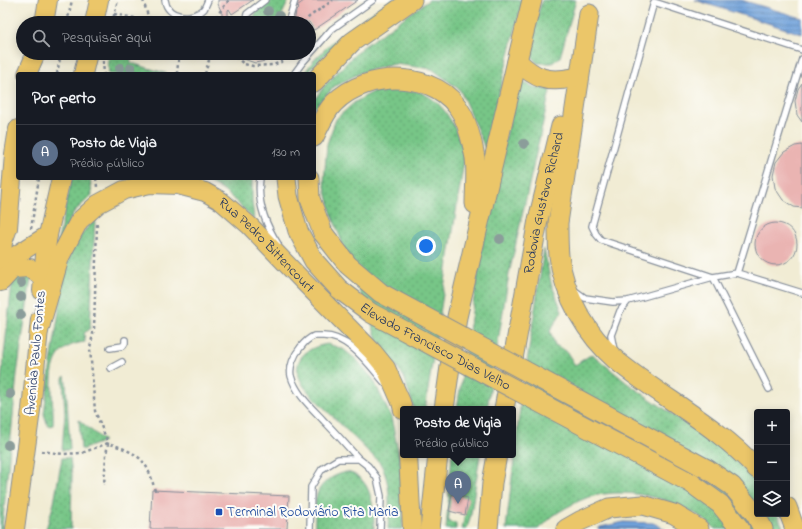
<!DOCTYPE html>
<html lang="pt">
<meta charset="utf-8">
<style>
:root{--surface:#171b24;--page:#242831;--text:#f1f3f6;--muted:#9ea1a6;--line:#363941;--accent:#1f6fb2}
body{margin:0;font-family:"Indie Flower",sans-serif;background:var(--page);color:var(--text)}
.controls{position:absolute;right:12px;bottom:12px;display:grid;overflow:hidden;border-radius:4px;box-shadow:0 2px 10px #0003}
.controls button{width:36px;height:36px;display:grid;place-items:center;padding:0;border:0;border-bottom:1px solid var(--line);background:var(--surface);color:var(--text);font:20px sans-serif}
.you{position:absolute;left:426px;top:246px;width:14px;height:14px;margin:-10px;border:3px solid #fff;border-radius:50%;background:#1a73e8;box-shadow:0 0 0 6px #1a73e833}
.badge{display:grid;place-items:center;width:26px;height:26px;border-radius:50%;background:var(--accent);color:#fff;font-size:13px;font-weight:700}
.pin{position:absolute;translate:-50% -33px;filter:drop-shadow(0 1px 2px #0008)}
.pin::after{content:'';position:absolute;top:21px;width:14px;height:12px;background:inherit;clip-path:polygon(0 0,100% 0,50% 100%)}
.popup{position:absolute;left:400px;top:406px;width:116px;height:52px;box-sizing:border-box;display:grid;place-content:center;border-radius:4px;background:var(--surface);filter:drop-shadow(0 1px 3px #0005);font-size:13px;white-space:nowrap;color:var(--muted)}
.popup b{font-size:15px;color:var(--text)}
.popup::after{content:'';position:absolute;left:50%;top:100%;margin-left:-8px;border:8px solid transparent;border-top-color:var(--surface)}
.list{margin:0;padding:0;list-style:none}
h2{display:flex;justify-content:space-between;align-items:center;height:52px;margin:0;padding:0 16px;font-size:17px}
h2 small{font-size:13px;font-weight:400;color:var(--muted)}
.list li{display:grid;grid-template-columns:26px 1fr auto;gap:12px;align-items:center;box-sizing:border-box;height:56px;padding:0 16px;border-top:1px solid var(--line)}
.list b{display:block;font-size:15px;white-space:nowrap}
.list p{margin:0;font-size:13px;white-space:nowrap;color:var(--muted)}
.list em{font-size:13px;font-style:normal;color:var(--muted)}
.icon{flex:none;width:22px;height:22px;fill:none;stroke:currentColor;stroke-width:2;stroke-linecap:round;stroke-linejoin:round}
.map{position:relative;flex:none;width:802px;height:529px;overflow:hidden}
.search{position:absolute;background:var(--surface);box-shadow:0 2px 10px #0003;left:16px;top:16px;width:300px;height:44px;display:flex;align-items:center;gap:10px;box-sizing:border-box;padding:0 14px;border-radius:22px;color:var(--muted);font-size:15px}
.panel{position:absolute;background:var(--surface);box-shadow:0 2px 10px #0003;left:16px;top:72px;width:300px;height:108px;border-radius:4px}
.map>svg:first-child{display:block}
.grass{fill:url(#grass-dots);stroke:#497a72}
.water{fill:url(#water-rules);stroke:#46689c}
.building{fill:#eab4b2}
.lines{fill:none;stroke-linecap:round;stroke-linejoin:round}
.service-casing{stroke:#868e99;stroke-width:8}
.primary-casing{stroke:#868e99;stroke-width:20}
.trunk-casing{stroke:#868e99;stroke-width:21}
.path{stroke:#868e99;stroke-width:2.5;stroke-dasharray:3 3;stroke-linecap:butt}
.service{stroke:#fff;stroke-width:5.5}
.primary{stroke:#ebc669;stroke-width:18}
.trunk{stroke:#ebc669;stroke-width:19}
.trunk-bridge-casing{stroke:#868e99;stroke-width:21;stroke-linecap:butt}
.trunk-bridge{stroke:#ebc669;stroke-width:19}
.tree{fill:#8b9d9a}
.transit-dot{fill:#1a4fb4;stroke:#fdfcf7;stroke-width:1.5}
.labels{text-anchor:middle;dominant-baseline:central;stroke-width:4;stroke-linejoin:round;paint-order:stroke}
.street-label{font-size:14px;fill:#1b2f5e;stroke:#fdfcf7}
.transit-label{font-size:14px;fill:#164399;stroke:#fdfcf7;text-anchor:start}
</style>
<div class="map">
<svg width="802" height="529" viewBox="0 0 802 529">
<defs>
<pattern id="grass-dots" width="8" height="8" patternUnits="userSpaceOnUse"><rect width="8" height="8" fill="#77c687"/><path d="M2 2h.1M6 6h.1" fill="none" stroke="#61a172" stroke-width="1.8" stroke-linecap="round"/></pattern>
<pattern id="water-rules" width="6" height="5" patternUnits="userSpaceOnUse"><rect width="6" height="5" fill="#70a1da"/><path d="M0 2.5h6" fill="none" stroke="#5b84b4"/></pattern>
</defs>
<rect width="100%" height="100%" fill="#fdfcf7"/>
<filter id="ink" filterUnits="userSpaceOnUse"><feTurbulence type="fractalNoise" baseFrequency=".025" numOctaves="2"/><feDisplacementMap in="SourceGraphic" scale="8" xChannelSelector="R" yChannelSelector="G"/><feConvolveMatrix kernelMatrix="1 2 1 2 8 2 1 2 1" color-interpolation-filters="sRGB"/></filter>
<filter id="wash" filterUnits="userSpaceOnUse"><feTurbulence type="fractalNoise" baseFrequency=".012" numOctaves="4" result="noise"/><feDisplacementMap in="SourceGraphic" scale="16" xChannelSelector="R" yChannelSelector="G"/><feGaussianBlur stdDeviation="0.9" result="paint"/><feColorMatrix in="noise" values="0 0 0 0 0 0 0 0 0 0 0 0 0 0 0 0 0 1.4 0 .05"/><feComposite in="paint" operator="in"/></filter>
<g filter="url(#wash)">
<rect width="100%" height="100%" fill="#f1ecd4"/>
<path class="grass" d="M272,0H289L278,23H253C253,11 262,6 272,0Z
M391,0H400L338,43L310,69L308,74H304L313,61L335,39Z
M429,0H523L485,148L460,90L432,69L395,64L362,72L335,86L314,109V101L324,86L360,49Z
M542,0H576L560,57L552,63H537L529,53L528,47Z
M110,53H130L131,63L168,74H109L108,60Z
M522,82L536,88L548,89L550,91L509,274L487,409H457L487,214L519,83Z
M395,88C403,89 412,90 420,92C447,103 456,129 465,154L425,409H414L404,377L377,339L331,212L324,182L327,144L336,119L355,102L373,92Z
M72,178H90L92,195L74,212L56,249Z
M194,178H252V201L254,220C235,200 222,184 194,178Z
M95,219L90,329L84,333L85,342C39,347 55,394 53,425L48,426L44,414L50,370L65,271L72,249L84,231Z
M544,249L551,283L562,311L550,331L555,345L566,351L575,365L592,354L627,383L716,444L752,475L757,482V514H777L784,529H715C686,499 619,482 579,501C571,505 561,510 553,516C548,520 542,528 537,529C527,529 515,529 506,529L520,408Z
M18,273L31,278L17,374L2,529H0V390L13,275Z
M328,344L343,349L357,360L373,379L391,417L401,465L403,529H388C389,506 392,484 380,463L312,396C309,392 304,388 302,383C289,360 307,347 328,344Z
M65,376L66,383L70,450H62L65,414L63,378Z
M79,420L104,441L84,449H81Z
M452,455H480L471,514L467,529H462L468,498L452,494L448,522L456,523V529H446Z
M62,458H70L72,475L71,529H46L54,503Z
M346,472C372,476 374,507 374,529H315C315,520 314,502 317,494C321,482 334,475 346,472Z"/>
<path class="water" d="M695,0H741L802,18V34Z
M624,522L653,523L665,529H598L600,527Z"/>
<g id="blocks">
<path class="building" d="M218,0H253L232,14L229,9L228,10V23H222V13L218,4Z
M305,0H358L314,30L309,22L302,23L300,21V23H294L296,11L299,8L297,6Z
M232,53H245L255,56L269,55L273,53H286L275,59L255,63L241,58Z
M802,83V122L797,115L795,101L798,89Z
M802,145V208L794,207L783,200L775,188L773,175L776,162L784,152L795,146Z
M755 244a21 21 0 1 1 42 0a21 21 0 1 1-42 0Z
M152,490L289,496L287,529H150Z
M452,494L468,498L465,515L449,511Z"/>
</g>
</g>
<g filter="url(#ink)">
<use href="#blocks" fill-opacity="0" stroke="#868e99" stroke-width="1"/>
<g class="lines">
<g class="service-casing">
<path id="service" d="M165,0C167,18 192,21 204,9C205,7 207,3 208,0
M245,23L247,14L265,0
M288,23L295,0
M294,74L302,63L332,29L373,0
M260,178C257,201 265,224 278,244
M737,273L802,59
M574,290L585,298L613,302L628,301L713,277L737,273L802,293
M110,348L123,346L125,343V340
M614,350L611,335L620,311L628,301
M111,368L122,362
M769,389L713,277L601,240L596,234L592,226L654,2L802,50
M359,459C347,446 336,433 324,421C312,408 296,394 291,376C289,367 294,355 300,348C303,344 309,338 314,336C316,336 320,336 323,336C350,336 369,365 385,383
M310,529L311,487L322,469L338,459H359L368,466L377,478L381,496L380,529"/>
</g>
<g class="primary-casing">
<g id="primary">
<path d="M44,23L48,0"/>
<path d="M94,23L99,0"/>
<path d="M27,74L36,53"/>
<path d="M83,74L88,53"/>
<path d="M2,264L48,235"/>
<path d="M0,276L3,242L8,228L14,154L18,129"/>
<path d="M1,282L13,269L30,268L43,278"/>
<path d="M42,291L45,255L48,235L61,178"/>
<path id="s1" d="M39,331L60,257L79,221L98,204L124,190L150,184L178,185L205,192L221,201L250,226L301,279L373,352L386,368L401,402L403,410"/>
<path d="M408,455L412,529"/>
<path d="M15,529L31,410L40,319"/>
</g>
</g>
<g class="trunk-casing">
<g id="trunk">
<path d="M589,14L558,223C558,234 558,245 559,256C564,296 587,335 617,361C662,398 717,425 757,469"/>
<path d="M517,61C536,79 547,83 573,78"/>
<path d="M314,82L352,42L412,0"/>
<path d="M314,137C320,125 325,112 334,103C367,69 439,70 462,114C468,125 473,146 475,158C477,173 475,189 475,204"/>
<path d="M286,178L288,196L298,231"/>
<path d="M309,178L310,199L323,233"/>
<path d="M444,409L457,317L517,61L532,0"/>
<path id="s2" d="M504,409L538,220L561,126"/>
<path d="M707,469L732,486L756,515L763,529"/>
<path d="M691,483L720,504L740,529"/>
<path d="M787,507L795,529"/>
<path d="M430,529L438,455"/>
<path d="M488,529L492,483L497,455"/>
<path d="M566,529L580,521L609,508L643,505L674,514L699,529"/>
</g>
</g>
<path class="path" d="M143,0L147,13L153,23
M114,14L134,18L146,23
M218,16L219,23
M67,23L72,0
M112,23L118,0
M214,23L218,14L229,0
M304,23L309,17L333,0
M231,53L244,64L253,66L273,65L281,62L289,53
M103,61L104,74
M57,74L61,53
M177,74L179,53
M205,74L211,53
M96,178L97,187
M97,224L94,329L90,348L95,411L108,443L106,455L104,485
M31,229L39,178
M41,451L63,454L82,453L108,443C125,449 142,454 149,472C152,478 153,484 155,491"/>
<use href="#service" class="service"/>
<use href="#primary" class="primary"/>
<use href="#trunk" class="trunk"/>
<g class="trunk-bridge-casing">
<g id="trunk-bridge">
<path id="s3" d="M298,231L314,261L339,289L371,313L691,483"/>
<path d="M323,233L348,265L381,293L707,469"/>
</g>
</g>
<use href="#trunk-bridge" class="trunk-bridge"/>
</g>
<g class="tree">
<circle cx="268" cy="11" r="5"/>
<circle cx="279" cy="16" r="5"/>
<circle cx="120" cy="68" r="5"/>
<circle cx="131" cy="68" r="5"/>
<circle cx="524" cy="144" r="5"/>
<circle cx="500" cy="239" r="5"/>
<circle cx="21" cy="283" r="5"/>
<circle cx="21" cy="297" r="5"/>
<circle cx="21" cy="315" r="5"/>
<circle cx="10" cy="394" r="5"/>
<circle cx="8" cy="445" r="5"/>
</g>
</g>
<rect class="transit-dot" x="215" y="508" width="8" height="8" rx="2"/>
<g class="labels">
<g class="street-label">
<text stroke="none"><textPath href="#s2" startOffset="210">Rodovia Gustavo Richard</textPath></text>
<text stroke="none"><textPath href="#s1" startOffset="337">Rua Pedro Bittencourt</textPath></text>
<text stroke="none"><textPath href="#s3" startOffset="184">Elevado Francisco Dias Velho</textPath></text>
<text transform="translate(36 353) rotate(-85)">Avenida Paulo Fontes</text>
</g>
<g class="transit-label">
<text x="227" y="512">Terminal Rodoviário Rita Maria</text>
</g>
</g>
</svg>
<div class="controls">
<button>+</button>
<button>−</button>
<button><svg class="icon" aria-label="layers" viewBox="0 0 24 24"><path d="M12 4l9 5-9 5-9-5zM3 14l9 5 9-5"/></svg></button>
</div>
<div class="you"></div>
<div class="pin badge" style="left:458px;top:504px;background:#5c6f8a">A</div>
<div class="popup"><b>Posto de Vigia</b>Prédio público</div>
<div class="search"><svg class="icon" aria-label="search" viewBox="0 0 24 24"><circle cx="10" cy="10" r="6"/><path d="M15 15l6 6"/></svg>Pesquisar aqui</div>
<section class="panel">
<h2>Por perto<small></small></h2>
<ul class="list">
<li><span class="badge" style="background:#5c6f8a">A</span><div><b>Posto de Vigia</b><p>Prédio público</p></div><em>130 m</em></li>
</ul>
</section>
</div>
